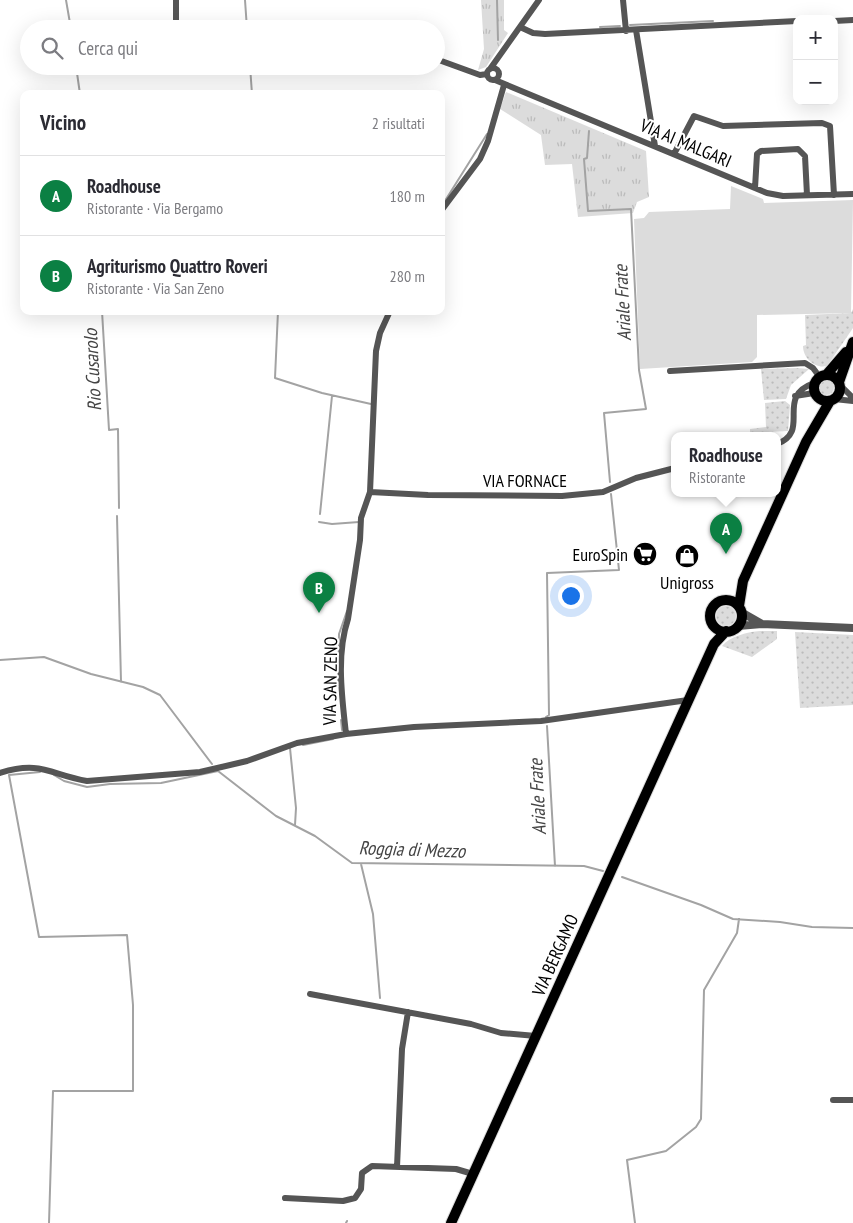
<!DOCTYPE html>
<html lang="it">
<meta charset="utf-8">
<style>
:root{--surface:#fff;--page:#f7f7f7;--text:#2b2b33;--muted:#7c7c81;--line:#e1e1e2;--accent:#0b8043}
body{margin:0;font-family:"PT Sans Narrow",sans-serif;background:var(--page);color:var(--text)}
.controls{position:absolute;right:15px;top:15px;display:grid;overflow:hidden;border-radius:10px;box-shadow:0 5px 20px #0002}
.controls button{width:45px;height:45px;display:grid;place-items:center;padding:0;border:0;border-bottom:1px solid var(--line);background:var(--surface);color:var(--text);font:25px sans-serif}
.you{position:absolute;left:570px;top:595px;width:18px;height:18px;margin:-12px;border:4px solid #fff;border-radius:50%;background:#1a73e8;box-shadow:0 0 0 8px #1a73e833}
.badge{display:grid;place-items:center;width:32px;height:32px;border-radius:50%;background:var(--accent);color:#fff;font-size:16px;font-weight:700}
.pin{position:absolute;translate:-50% -41px;filter:drop-shadow(0 1px 2px #0008)}
.pin::after{content:'';position:absolute;top:26px;width:18px;height:15px;background:inherit;clip-path:polygon(0 0,100% 0,50% 100%)}
.popup{position:absolute;left:671px;top:432px;width:110px;height:65px;box-sizing:border-box;display:grid;place-content:center;border-radius:10px;background:var(--surface);filter:drop-shadow(0 1px 4px #0005);font-size:16px;white-space:nowrap;color:var(--muted)}
.popup b{font-size:19px;color:var(--text)}
.popup::after{content:'';position:absolute;left:50%;top:100%;margin-left:-10px;border:10px solid transparent;border-top-color:var(--surface)}
.list{margin:0;padding:0;list-style:none}
h2{display:flex;justify-content:space-between;align-items:center;height:65px;margin:0;padding:0 20px;font-size:21px}
h2 small{font-size:16px;font-weight:400;color:var(--muted)}
.list li{display:grid;grid-template-columns:32px 1fr auto;gap:15px;align-items:center;box-sizing:border-box;height:80px;padding:0 20px;border-top:1px solid var(--line)}
.list b{display:block;font-size:19px;white-space:nowrap}
.list p{margin:0;font-size:16px;white-space:nowrap;color:var(--muted)}
.list em{font-size:16px;font-style:normal;color:var(--muted)}
.icon{flex:none;width:28px;height:28px;fill:none;stroke:currentColor;stroke-width:2;stroke-linecap:round;stroke-linejoin:round}
.map{position:relative;flex:none;width:853px;height:1223px;overflow:hidden}
.search{position:absolute;background:var(--surface);box-shadow:0 5px 20px #0002;left:20px;top:20px;width:425px;height:55px;display:flex;align-items:center;gap:12px;box-sizing:border-box;padding:0 18px;border-radius:28px;color:var(--muted);font-size:19px}
.panel{position:absolute;background:var(--surface);box-shadow:0 5px 20px #0002;left:20px;top:90px;width:425px;height:225px;border-radius:10px}
.map>svg:first-child{display:block}
.grass{fill:url(#grass-dots)}
.park{fill:url(#park-tufts)}
.pitch{fill:#dcdcdc}
.lines{fill:none;stroke-linecap:round;stroke-linejoin:round}
.stream{stroke:#a3a3a3;stroke-width:2}
.primary-casing{stroke:#dbdbdb;stroke-width:12}
.minor{stroke:#555;stroke-width:6}
.tertiary{stroke:#555;stroke-width:8}
.primary{stroke:#000;stroke-width:10}
.labels{text-anchor:middle;dominant-baseline:central;stroke-width:4;stroke-linejoin:round;paint-order:stroke}
.street-label{font-size:18px;fill:#000;stroke:#fff}
.poi-label{font-size:18px;fill:#000;stroke:#fff;text-anchor:end}
.water-label{font-size:19px;font-style:italic;fill:#444;stroke:#fff}
</style>
<div class="map">
<svg width="853" height="1223" viewBox="0 0 853 1223">
<defs>
<pattern id="grass-dots" width="8" height="8" patternUnits="userSpaceOnUse" patternTransform="scale(1.25)"><rect width="8" height="8" fill="#dcdcdc"/><path d="M2 2h.1M6 6h.1" fill="none" stroke="#bbb" stroke-width="1.8" stroke-linecap="round"/></pattern>
<pattern id="park-tufts" width="24" height="20" patternUnits="userSpaceOnUse" patternTransform="scale(1.25)"><rect width="24" height="20" fill="#dcdcdc"/><path d="M3 7l-1-3M5 7V3M7 7l1-3M15 17l-1-3M17 17v-4M19 17l1-3" fill="none" stroke="#bbb"/></pattern>
</defs>
<rect width="100%" height="100%" fill="#fff"/>
<path class="grass" d="M853,309V328L827,366C815,369 803,358 803,346L806,345L805,315L851,313Z
M797,368L809,369L791,385L786,399L764,400L761,369Z
M818 387a8 8 0 1 1 16 0a8 8 0 1 1-16 0Z
M785,401L790,405L788,431L750,433V429L766,427L765,403Z
M716 616a10 10 0 1 1 20 0a10 10 0 1 1-20 0Z
M760,631H777V639L752,657L722,646C730,636 748,632 760,631Z
M795,632L853,635V705L800,708Z"/>
<path class="park" d="M481,0H504V30L508,33L486,67L478,70L484,49Z
M506,92L646,151L649,197L637,202L633,213L578,217L572,164L545,165L541,135L500,109Z"/>
<path class="pitch" d="M731,186L763,199L764,203L853,200L851,313L757,315V357L752,362L640,369L634,219L644,218L649,212L730,209Z"/>
<g class="lines">
<path class="stream" d="M66,0L71,29
M245,0L247,29
M497,0L498,40
M630,25L713,21
M600,27L620,26
M76,66L80,94
M250,66L252,94
M589,131L587,158L584,159L588,211L631,209L639,370L646,409L604,413L610,482
M443,204L487,134
M102,311L109,430L118,429L119,508
M278,311L275,378L322,393L371,404
M320,514L332,396
M117,516L121,682
M319,522L332,524L359,522
M0,660L44,657L91,674L143,687L160,695L212,764
M338,685L339,634L347,611
M546,717L549,715L547,573L619,570L611,494
M341,720L342,730
M547,726L555,866
M303,745L333,739
M290,748L296,808L295,825
M218,771L276,816L315,836L352,863L584,866L603,871
M40,772L9,775L39,937L127,935L133,1005V1091H53L49,1223
M54,775L64,781L87,787L110,784L161,783L218,771
M361,864L373,914L380,998
M622,877L701,905L733,919L780,922L812,927L853,928
M346,1223L347,1221
M635,1223L627,1160L666,1151L696,1127L701,1119L704,990L737,933L739,919"/>
<g class="primary-casing">
<path id="primary" d="M827,374L846,352
M814 388a13 13 0 1 1 26 0a13 13 0 1 1-26 0Z
M839,382L853,342
M710 616a16 16 0 1 1 32 0a16 16 0 1 1-32 0Z
M739,606L743,581L806,442L830,401
M451,1223L714,644L726,631"/>
</g>
<path class="minor" d="M176,0V29
M623,0L626,31
M834,21L853,20
M520,27L533,33L545,34L797,21
M636,30L655,146
M436,59L480,75L487,74
M487 74a6 6 0 1 1 12 0a6 6 0 1 1-12 0Z
M490,69L539,0
M495,80L767,193L783,196L853,194
M674,154L694,116L723,126L822,123L830,126L834,195
M755,188L757,154L761,151L798,149L805,156L807,195
M441,211L480,159L488,141L504,85
M670,371L805,363L813,368L819,376
M840,385L853,398
M795,396L814,393
M834,399L853,401
M777,444C812,431 774,397 814,383
M370,492L428,495L562,496L603,492L636,478L675,468
M346,734L414,727L541,721L688,700
M0,773C41,760 51,775 87,781L200,772L247,761L297,743L346,734C342,697 336,655 348,619L360,540L361,518L370,492L376,351L380,333L390,311
M310,994L471,1024L501,1033L536,1036
M833,1100H853
M397,1167L402,1049L408,1012
M285,1198L343,1201L355,1198L361,1189L362,1173L372,1166L456,1169L473,1174"/>
<path class="tertiary" d="M741,612L762,624
M738,626L762,624L853,628"/>
<use href="#primary" class="primary"/>
</g>
<defs>
<g id="supermarket-disc" transform="scale(1.25)"><circle r="9.5" fill="#000" stroke="#fff"/><path d="M-6-5.5h2.5l.6 2H6L4.5 2H-2.5L-4.4-4H-6ZM-1.5 3.2a1.3 1.3 0 1 0 .1 0ZM3 3.2a1.3 1.3 0 1 0 .1 0Z" fill="#fff"/></g>
<g id="shop-disc" transform="scale(1.25)"><circle r="9.5" fill="#000" stroke="#fff"/><path d="M-5-2.5h2.3a2.7 3.5 0 0 1 5.4 0H5L5.5 6h-11ZM-1.5-2.5h3a1.5 2.3 0 0 0-3 0Z" fill="#fff"/></g>
</defs>
<g fill-rule="evenodd">
<use href="#supermarket-disc" x="645" y="554"/>
<use href="#shop-disc" x="687" y="556"/>
</g>
<g class="labels">
<g class="street-label">
<text transform="translate(686 143) rotate(23)">VIA AI MALGARI</text>
<text x="525" y="480">VIA FORNACE</text>
<text transform="translate(330 681) rotate(-89)">VIA SAN ZENO</text>
<text transform="translate(555 955) rotate(-66)">VIA BERGAMO</text>
</g>
<g class="poi-label">
<text x="628" y="554">EuroSpin</text>
<text x="687" y="582" text-anchor="middle">Unigross</text>
</g>
<g class="water-label">
<text transform="translate(622 303) rotate(-93)">Ariale Frate</text>
<text transform="translate(92 370) rotate(-93)">Rio Cusarolo</text>
<text transform="translate(537 797) rotate(-93)">Ariale Frate</text>
<text transform="translate(412 849) rotate(2)">Roggia di Mezzo</text>
</g>
</g>
</svg>
<div class="controls">
<button>+</button>
<button>−</button>
</div>
<div class="you"></div>
<div class="pin badge" style="left:726px;top:554px">A</div>
<div class="popup"><b>Roadhouse</b>Ristorante</div>
<div class="pin badge" style="left:319px;top:613px">B</div>
<div class="search"><svg class="icon" aria-label="search" viewBox="0 0 24 24"><circle cx="10" cy="10" r="6"/><path d="M15 15l6 6"/></svg>Cerca qui</div>
<section class="panel">
<h2>Vicino<small>2 risultati</small></h2>
<ul class="list">
<li><span class="badge">A</span><div><b>Roadhouse</b><p>Ristorante · Via Bergamo</p></div><em>180 m</em></li>
<li><span class="badge">B</span><div><b>Agriturismo Quattro Roveri</b><p>Ristorante · Via San Zeno</p></div><em>280 m</em></li>
</ul>
</section>
</div>
